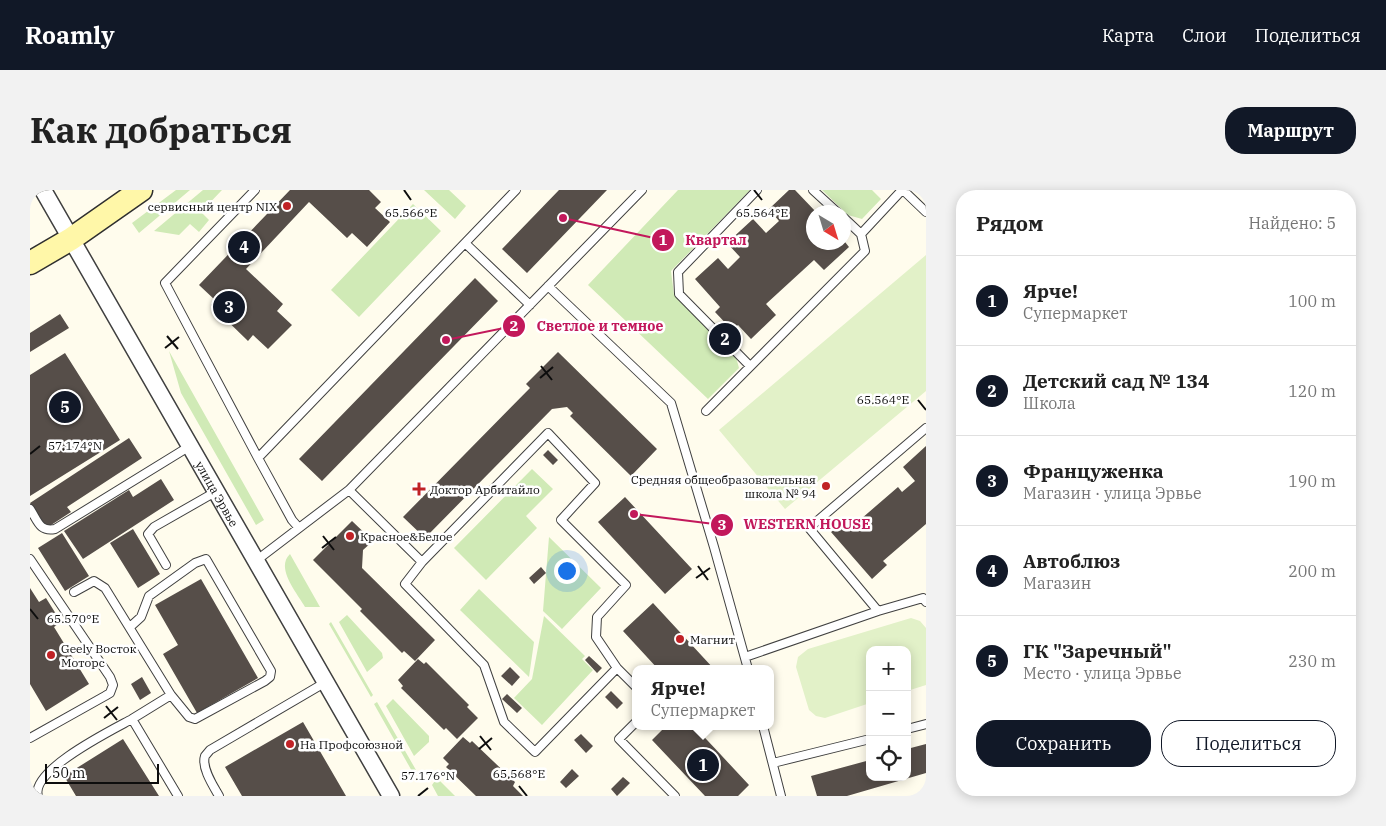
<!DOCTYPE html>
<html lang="ru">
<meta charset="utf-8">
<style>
:root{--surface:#fff;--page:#f2f2f2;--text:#222;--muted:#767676;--line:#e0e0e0;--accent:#111827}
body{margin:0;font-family:"IBM Plex Serif",serif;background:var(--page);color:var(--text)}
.controls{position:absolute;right:15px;bottom:15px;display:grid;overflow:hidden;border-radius:10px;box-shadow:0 2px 12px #0003}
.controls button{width:45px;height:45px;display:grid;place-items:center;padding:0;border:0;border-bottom:1px solid var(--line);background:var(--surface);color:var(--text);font:25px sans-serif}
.compass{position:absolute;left:776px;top:15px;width:45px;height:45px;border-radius:50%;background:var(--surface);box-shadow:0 2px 12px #0003;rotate:142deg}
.scale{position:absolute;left:15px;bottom:12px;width:114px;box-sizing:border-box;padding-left:5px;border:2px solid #0d0d0d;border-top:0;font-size:14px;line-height:18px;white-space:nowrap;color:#0d0d0d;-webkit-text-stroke:4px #fff;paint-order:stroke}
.you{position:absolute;left:536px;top:380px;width:18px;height:18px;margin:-12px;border:4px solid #fff;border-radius:50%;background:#1a73e8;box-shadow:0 0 0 8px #1a73e833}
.badge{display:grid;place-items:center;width:32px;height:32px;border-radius:50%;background:var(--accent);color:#fff;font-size:16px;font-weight:700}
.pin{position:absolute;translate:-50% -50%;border:2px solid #fff;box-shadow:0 1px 5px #0006}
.popup{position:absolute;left:602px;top:475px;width:142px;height:65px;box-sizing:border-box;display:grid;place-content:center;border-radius:10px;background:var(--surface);filter:drop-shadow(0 1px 4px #0005);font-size:16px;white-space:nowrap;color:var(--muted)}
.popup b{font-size:19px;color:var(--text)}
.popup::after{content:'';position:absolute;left:50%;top:100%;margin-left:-10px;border:10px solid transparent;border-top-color:var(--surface)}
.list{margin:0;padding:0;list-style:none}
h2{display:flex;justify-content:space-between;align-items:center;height:65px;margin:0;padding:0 20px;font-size:21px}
h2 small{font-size:16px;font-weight:400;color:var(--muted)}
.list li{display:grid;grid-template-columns:32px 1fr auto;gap:15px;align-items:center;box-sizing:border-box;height:90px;padding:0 20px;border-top:1px solid var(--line)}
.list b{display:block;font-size:19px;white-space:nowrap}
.list p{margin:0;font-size:16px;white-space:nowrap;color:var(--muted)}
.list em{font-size:16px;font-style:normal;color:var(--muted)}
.actions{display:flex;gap:10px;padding:15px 20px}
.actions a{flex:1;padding:11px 0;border:1px solid var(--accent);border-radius:20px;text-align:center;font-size:18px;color:var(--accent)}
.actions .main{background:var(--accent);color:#fff}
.icon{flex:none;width:28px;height:28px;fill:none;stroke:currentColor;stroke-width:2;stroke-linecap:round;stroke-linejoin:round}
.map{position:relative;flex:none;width:896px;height:606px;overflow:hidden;border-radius:20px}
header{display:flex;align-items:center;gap:30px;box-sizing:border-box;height:70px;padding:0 25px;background:var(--accent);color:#fff}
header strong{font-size:24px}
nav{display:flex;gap:28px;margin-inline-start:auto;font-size:18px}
.intro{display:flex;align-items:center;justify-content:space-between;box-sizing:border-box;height:120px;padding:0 30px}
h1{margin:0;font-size:35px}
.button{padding:12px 22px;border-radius:20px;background:var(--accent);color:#fff;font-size:18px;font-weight:700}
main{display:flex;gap:30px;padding:0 30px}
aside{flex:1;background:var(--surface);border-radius:20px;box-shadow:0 2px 12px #0003}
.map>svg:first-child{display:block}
.green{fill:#d0eab6}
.pitch{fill:#e2f1c8}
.building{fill:#564e49}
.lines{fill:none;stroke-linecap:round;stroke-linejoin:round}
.lane-casing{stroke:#404040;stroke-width:10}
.street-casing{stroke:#404040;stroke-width:19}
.secondary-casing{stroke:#2f2f2f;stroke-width:25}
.lane{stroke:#fff;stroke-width:8}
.street{stroke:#fff;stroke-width:16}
.secondary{stroke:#fff7a8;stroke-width:22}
.ticks{fill:none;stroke:#0d0d0d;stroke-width:2}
.poi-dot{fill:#c02226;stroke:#fff;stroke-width:2}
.labels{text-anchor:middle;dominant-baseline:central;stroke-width:5;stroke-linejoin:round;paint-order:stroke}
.poi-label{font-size:12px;fill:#0d0d0d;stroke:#fff;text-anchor:start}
.street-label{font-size:12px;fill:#0d0d0d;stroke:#fff}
.ticks-label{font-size:12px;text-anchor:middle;fill:#0d0d0d;stroke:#fff;stroke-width:5;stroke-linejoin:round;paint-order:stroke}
.leader{fill:none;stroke:#c2185b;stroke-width:2}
.callout-dot{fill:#c2185b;stroke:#fff;stroke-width:2}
.mark-label{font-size:15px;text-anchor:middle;font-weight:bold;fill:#fff}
.callout-label{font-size:14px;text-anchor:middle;font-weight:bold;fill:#c2185b;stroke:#fff;stroke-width:5;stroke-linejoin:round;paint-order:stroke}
</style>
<header>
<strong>Roamly</strong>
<nav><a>Карта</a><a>Слои</a><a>Поделиться</a></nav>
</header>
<div class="intro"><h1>Как добраться</h1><a class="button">Маршрут</a></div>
<main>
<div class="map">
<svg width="896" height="606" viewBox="0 0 896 606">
<rect width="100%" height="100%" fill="#fffced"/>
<path class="green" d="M146,0H160L109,43L102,33Z
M173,0H192L171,22L179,30L169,42L160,34L149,45L124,41Z
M394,0H419L436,16L425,29Z
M648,0H720L641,81L644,105L706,167L709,178L678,209L558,95Z
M792,0H842L851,9L832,29L818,25Z
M383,14L411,41L329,127L301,100Z
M139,161L234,330L226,335L151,203Z
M502,279L523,299L496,326L507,338L456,390L424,358Z
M519,347L571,398L532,439L513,421Z
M260,364L290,417H275C267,403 245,378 260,364Z
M449,399L504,452L499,487L430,420Z
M317,425L352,463L353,468L337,482L309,432Z
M514,426L555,466L552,469L563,480L512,535L484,508L502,489Z
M301,432L343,505L341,507L299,434Z
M363,509L399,546V552L384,566L356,516Z
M347,512L386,580L383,583L344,514Z
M407,588L425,606H408L402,595Z"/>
<path class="pitch" d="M896,65V201L755,319L689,240Z
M881,428L890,431L896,438V495L877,501V460H840V513L795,528L786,526L779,520L766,477L768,467L778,459Z"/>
<path class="building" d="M260,0H339L351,12L345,18L360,32L337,57L322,43L317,48L279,12L216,79L253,114L247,121L262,135L238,159L223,145L218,151L181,115L186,111L169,95Z
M529,0H577L497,83L472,59Z
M759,0H765L786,22L790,18L795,22H784V52H815L819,57L794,80L784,70L736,114L746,125L721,149L708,135L702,140L685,122L690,117L665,89L688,68L698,79L710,67L697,53L723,29L736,43L749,31L739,19Z
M445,88L468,111L292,291L269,269Z
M30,124L39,138L0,162V143Z
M528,162L627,259L601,286L540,226L543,223L537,217L522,219L395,348L373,327L500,198L496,194Z
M35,163L90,250L0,306V185Z
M99,248L112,268L37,317L41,322L15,339L0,313Z
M896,256V334L853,371L857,375L842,389L801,342L818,328L824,335L868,297L872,302L885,291L873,277Z
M518,260L528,270L523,275L513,265Z
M131,289L144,310L53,369L34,341L99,300L103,307Z
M595,307L662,379L635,404L568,332Z
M322,331L343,351L333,360L332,378L405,450L385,471L374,461L372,463L330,421L332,419L283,370Z
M103,339L130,384L108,398L80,353Z
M32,343L59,386L35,401L8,358Z
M511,377L516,383L504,394L499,388Z
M171,389L228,488L167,523L133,464L148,455L125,415Z
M0,398L9,412L16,408L31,432L24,437L59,494L16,521L0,494Z
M623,413L684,479H628L593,441Z
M559,466L572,478L567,483L555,470Z
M388,469L394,474L396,472L439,515L437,517L448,528L427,549L416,538L414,540L371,498L373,496L368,490Z
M480,477L490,487L482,496L471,486Z
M112,487L121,503L110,510L101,494Z
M581,501L593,513L587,519L575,507Z
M477,504L492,518L487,523L472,509Z
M273,532L316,606H212L195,577Z
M636,536H664L719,595L708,606H675L622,550Z
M551,544L563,556L556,563L544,550Z
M433,547L440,553L442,551L485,592L483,596L493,606H446L416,577L419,574L413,568Z
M93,549L129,606H46L34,586Z
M896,554V583L817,606H787L781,586L840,570V587H877V559Z
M542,579L549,586L536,598L530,592Z
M593,587L600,593L587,606L581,599Z"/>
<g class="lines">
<g class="lane-casing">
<path id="lane" d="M225,0L135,93L228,268L262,330L269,338L319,300L612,0
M783,0L807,22
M873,0L896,22
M814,28L831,44
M435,53L500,115
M518,96L641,213L684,357L718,479
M720,176L649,104L648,82L727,0
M676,221L835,61L831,44L872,0
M896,238L779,338L848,421L893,408L896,412
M228,268L486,0
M319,300L392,372L518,243L565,293L531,330L596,395L567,427L566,447L587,478L606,497
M0,319C8,331 9,342 25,339L160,256
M0,369L80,487L83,495L80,503L75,506L0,548
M227,370L269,338
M392,372L375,394L454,475L474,532L505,562L587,478
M136,375L118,344L124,337L187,301
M44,402L64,391L75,398L141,505L102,529
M100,437L111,427L119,406L165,373L176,369L241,481L240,487L235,491L165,529L159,527L141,505
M715,467L848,421
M606,532L589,549L645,606
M733,536L751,606
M877,539L896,534
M743,573L840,549
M8,606C0,580 84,539 102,529L148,606
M189,606C184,597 171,578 175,566C175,566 180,560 180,560L296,492"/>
</g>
<g class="street-casing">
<g id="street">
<path id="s1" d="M13,0L361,606"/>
</g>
</g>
<g class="secondary-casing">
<path id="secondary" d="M0,73L41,49L111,0"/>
</g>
<use href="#lane" class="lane"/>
<use href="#street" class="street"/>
<use href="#secondary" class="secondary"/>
</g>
<path class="ticks" d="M374,0L381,10M724,0L732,10M137,146L148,159M135,158L149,147M511,176L522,190M510,188L523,177M888,210L896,220M0,264L10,256M293,346L304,360M292,358L306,347M668,376L678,390M666,388L680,378M0,419L8,429M76,516L87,530M74,528L88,517M450,546L461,560M449,559L462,548M489,596L497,606M388,606L398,598"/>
<g class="poi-dot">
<circle cx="257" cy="16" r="5"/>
<circle cx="796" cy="296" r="5"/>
<path d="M386.5 291.5h5v5h5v5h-5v5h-5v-5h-5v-5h5z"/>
<circle cx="320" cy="346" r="5"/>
<circle cx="650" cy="449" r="5"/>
<circle cx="21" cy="465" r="5"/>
<circle cx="260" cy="554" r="5"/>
</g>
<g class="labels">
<g class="poi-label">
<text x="247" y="16" text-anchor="end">сервисный центр NIX</text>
<text x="786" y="289" text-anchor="end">Средняя общеобразовательная<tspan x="786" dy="14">школа № 94</tspan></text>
<text x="400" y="299">Доктор Арбитайло</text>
<text x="330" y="346">Красное&amp;Белое</text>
<text x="660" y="449">Магнит</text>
<text x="31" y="458">Geely Восток<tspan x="31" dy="14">Моторс</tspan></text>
<text x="270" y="554">На Профсоюзной</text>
</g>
<g class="street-label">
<text stroke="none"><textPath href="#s1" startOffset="350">улица Эрвье</textPath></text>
</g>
</g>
<g class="ticks-label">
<text x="381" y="27">65.566°E</text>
<text x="732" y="27">65.564°E</text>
<text x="853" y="214">65.564°E</text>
<text x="45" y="260">57.174°N</text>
<text x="43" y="433">65.570°E</text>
<text x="489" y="588">65.568°E</text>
<text x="398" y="590">57.176°N</text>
</g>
<path class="leader" d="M533 28L633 50M416 150L484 136M604 324L692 335"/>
<g class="callout-dot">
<circle cx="533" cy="28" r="5"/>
<circle cx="416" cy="150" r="5"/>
<circle cx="604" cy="324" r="5"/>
<circle cx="633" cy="50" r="12"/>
<circle cx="484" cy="136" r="12"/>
<circle cx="692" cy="335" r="12"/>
</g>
<g class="mark-label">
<text x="633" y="55">1</text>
<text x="484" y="141">2</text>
<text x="692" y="340">3</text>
</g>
<g class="callout-label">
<text x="686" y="55">Квартал</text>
<text x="570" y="141">Светлое и темное</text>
<text x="777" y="339">WESTERN HOUSE</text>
</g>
</svg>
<div class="controls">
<button>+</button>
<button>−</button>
<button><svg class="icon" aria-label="locate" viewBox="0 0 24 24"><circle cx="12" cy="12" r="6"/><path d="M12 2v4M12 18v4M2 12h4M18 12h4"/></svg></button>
</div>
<svg class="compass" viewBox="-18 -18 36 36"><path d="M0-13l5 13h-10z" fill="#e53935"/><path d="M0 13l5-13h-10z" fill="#767676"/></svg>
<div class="scale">50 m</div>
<div class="you"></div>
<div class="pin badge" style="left:673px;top:575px">1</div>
<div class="popup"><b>Ярче!</b>Супермаркет</div>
<div class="pin badge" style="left:695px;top:149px">2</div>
<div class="pin badge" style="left:199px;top:117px">3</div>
<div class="pin badge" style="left:214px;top:57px">4</div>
<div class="pin badge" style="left:35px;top:217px">5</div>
</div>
<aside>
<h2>Рядом<small>Найдено: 5</small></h2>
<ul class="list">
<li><span class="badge">1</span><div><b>Ярче!</b><p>Супермаркет</p></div><em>100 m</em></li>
<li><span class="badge">2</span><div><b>Детский сад № 134</b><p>Школа</p></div><em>120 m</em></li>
<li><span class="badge">3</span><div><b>Француженка</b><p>Магазин · улица Эрвье</p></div><em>190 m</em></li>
<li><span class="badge">4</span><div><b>Автоблюз</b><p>Магазин</p></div><em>200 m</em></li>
<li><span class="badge">5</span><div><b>ГК &quot;Заречный&quot;</b><p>Место · улица Эрвье</p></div><em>230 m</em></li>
</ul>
<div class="actions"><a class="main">Сохранить</a><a>Поделиться</a></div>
</aside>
</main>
